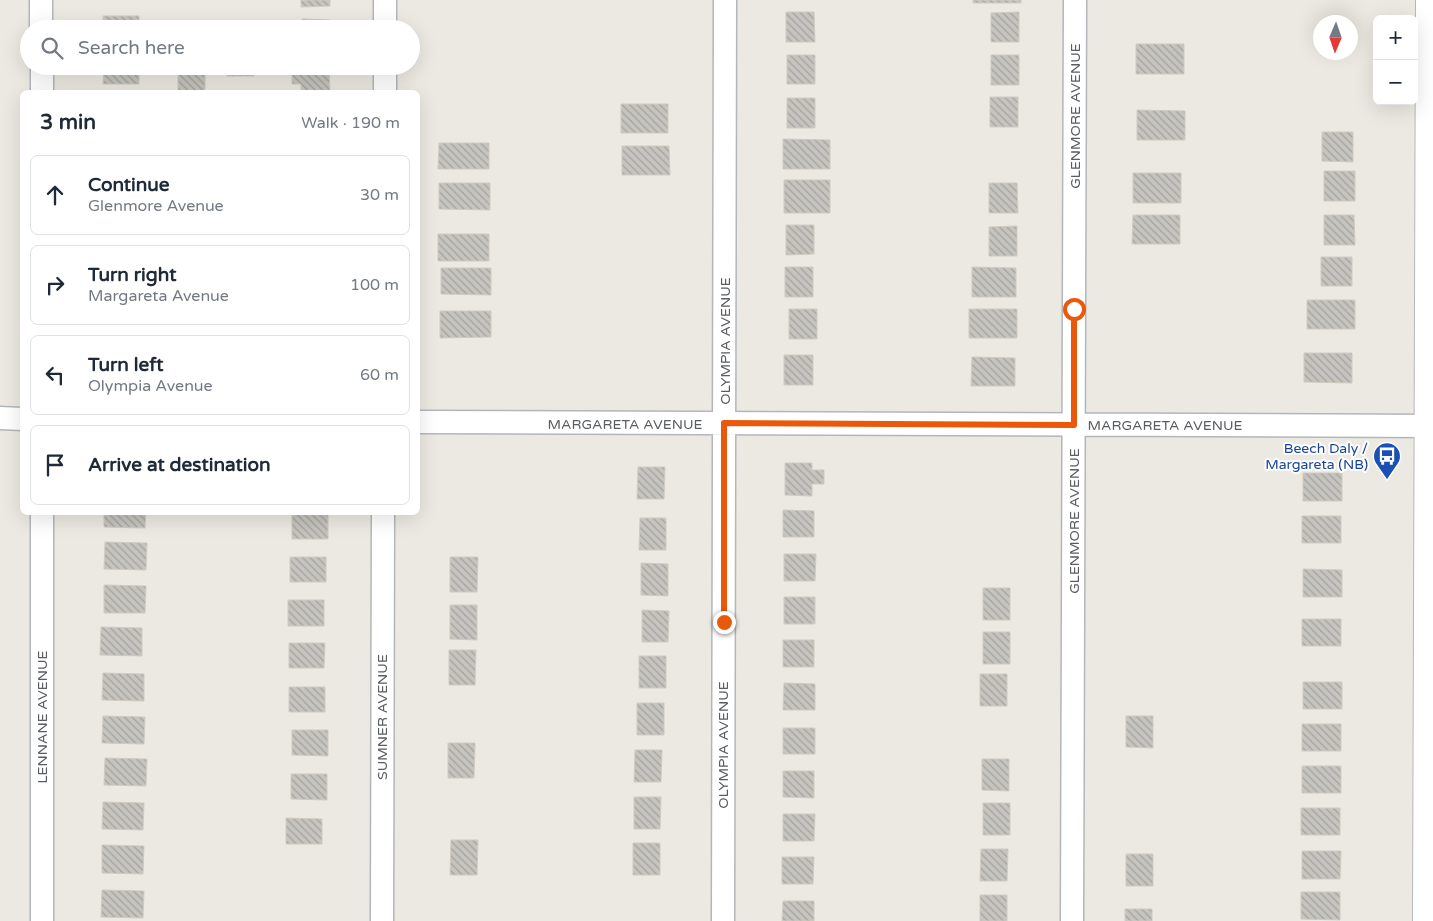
<!DOCTYPE html>
<meta charset="utf-8">
<style>
:root{--surface:#fff;--page:#f6f6f7;--text:#1f2937;--muted:#747a83;--line:#e0e1e3}
body{margin:0;font-family:"Varela Round",sans-serif;background:var(--page);color:var(--text)}
.controls{position:absolute;right:15px;top:15px;display:grid;overflow:hidden;border-radius:8px;box-shadow:0 5px 20px #0002}
.controls button{width:45px;height:45px;display:grid;place-items:center;padding:0;border:0;border-bottom:1px solid var(--line);background:var(--surface);color:var(--text);font:25px sans-serif}
.compass{position:absolute;left:1313px;top:15px;width:45px;height:45px;border-radius:50%;background:var(--surface);box-shadow:0 5px 20px #0002;rotate:182deg}
.stop{position:absolute;width:15px;height:15px;margin:-11px;border:4px solid #ea580c;border-radius:50%;background:#fff}
.stop.end{background:#ea580c;border-color:#fff;box-shadow:0 1px 5px #0008}
.list{margin:0;padding:0;list-style:none}
h2{display:flex;justify-content:space-between;align-items:center;height:65px;margin:0;padding:0 20px;font-size:21px}
h2 small{font-size:16px;font-weight:400;color:var(--muted)}
.list li{display:grid;grid-template-columns:32px 1fr auto;gap:15px;align-items:center;box-sizing:border-box;height:80px;margin:0 10px 10px;padding:0 10px;border:1px solid var(--line);border-radius:8px}
.list b{display:block;font-size:19px;white-space:nowrap}
.list p{margin:0;font-size:16px;white-space:nowrap;color:var(--muted)}
.list em{font-size:16px;font-style:normal;color:var(--muted)}
.icon{flex:none;width:28px;height:28px;fill:none;stroke:currentColor;stroke-width:2;stroke-linecap:round;stroke-linejoin:round}
.map{position:relative;flex:none;width:1433px;height:921px;overflow:hidden}
.search{position:absolute;background:var(--surface);box-shadow:0 5px 20px #0002;left:20px;top:20px;width:400px;height:55px;display:flex;align-items:center;gap:12px;box-sizing:border-box;padding:0 18px;border-radius:28px;color:var(--muted);font-size:19px}
.panel{position:absolute;background:var(--surface);box-shadow:0 5px 20px #0002;left:20px;top:90px;width:400px;height:425px;border-radius:8px}
.map>svg:first-child{display:block}
.building{fill:url(#building-back-hatch);stroke:#cfcbc0}
.lines{fill:none;stroke-linecap:round;stroke-linejoin:round}
.minor-casing{stroke:#b3b6ba;stroke-width:25}
.secondary-casing{stroke:#b4b7bc;stroke-width:30}
.minor{stroke:#fff;stroke-width:22}
.secondary{stroke:#fff;stroke-width:28}
.route{stroke:#ea580c;stroke-width:6}
.labels{text-anchor:middle;dominant-baseline:central;stroke-width:4;stroke-linejoin:round;paint-order:stroke}
.street-label{font-size:14px;fill:#595c60;stroke:#fff}
.transit-label{font-size:14px;fill:#164399;stroke:#fff;text-anchor:end}
</style>
<div class="map">
<svg width="1433" height="921" viewBox="0 0 1433 921">
<defs>
<pattern id="building-back-hatch" width="6" height="6" patternUnits="userSpaceOnUse" patternTransform="scale(1.25)"><rect width="6" height="6" fill="#c6c4be"/><path d="M-1 5l2 2M0 0l6 6M5-1l2 2" fill="none" stroke="#a4a29e"/></pattern>
</defs>
<rect width="100%" height="100%" fill="#ebe9e1"/>
<path class="building" d="M301,0H330V6L301,7Z
M973,0H1021V3H973Z
M786,12H814L815,42H786Z
M1019,12V42H991V13Z
M103,16H139V29H103Z
M302,19L330,20V29H302Z
M178,26H206V29H178Z
M1136,44H1184V74H1136Z
M787,55H815V84H787Z
M991,55H1019V85H991Z
M104,66H139V84H103Z
M227,66H254V76H227Z
M292,66H329L330,92H301V84H292Z
M178,69H205V92H178Z
M990,97H1018V127H990Z
M787,98H815V128H787Z
M621,104H668V133H621Z
M1137,110L1185,111V140H1137Z
M1322,132H1353V162L1322,161Z
M783,139L830,140V169H783Z
M439,143H489V169H438Z
M622,146H669L670,175H622Z
M1324,171H1355V201H1324Z
M1133,173H1181V203H1133Z
M784,180H830V213H784Z
M439,183H490V210L439,209Z
M989,183H1017L1018,213H989Z
M1133,215H1180V244H1132Z
M1324,215H1354L1355,245H1324Z
M786,225H814V254L786,255Z
M1017,226V256H989V227Z
M438,234H489V261H438Z
M1321,257H1352V286H1321Z
M785,267H813V297H785Z
M972,267L1016,268V297H972Z
M441,268H491V295L441,294Z
M1307,300H1355V329H1307Z
M789,309H817V339H789Z
M969,309H1017V338H969Z
M440,311H491V337L440,338Z
M1304,353H1352V383L1304,382Z
M784,355H813V385H784Z
M972,357L1015,358V386H971Z
M785,463H812V470H824V484H812V496L785,495Z
M638,467H665L664,499H637Z
M1303,473H1342V501H1303Z
M783,510L814,511V537H783Z
M104,512H146L145,528L104,527Z
M292,514H328V539H292Z
M1302,516H1341V543H1302Z
M640,518H666V550H639Z
M105,542L147,543L146,570L104,569Z
M784,554H816L815,581H784Z
M290,557H326V582H290Z
M450,557H478L477,592H450Z
M641,563L668,564V596L641,595Z
M1303,569L1342,570V597H1303Z
M104,585L146,586L145,613H104Z
M983,588H1010V620H983Z
M784,597H815V624H784Z
M288,600H324V626H288Z
M450,605H477V640L450,639Z
M642,610L669,611L668,642H642Z
M1302,619H1341V646H1302Z
M101,627L142,628V656L100,655Z
M983,632H1010V664H983Z
M783,640H814V667H783Z
M289,643H325L324,668H289Z
M449,650H476L475,685H449Z
M639,656H666V688H639Z
M103,673L144,674V701L102,700Z
M980,674H1007V706H980Z
M1303,682H1342V709H1303Z
M784,683L815,684V710H783Z
M289,687H325V712H289Z
M637,703H664V735H637Z
M103,716L145,717L144,744L102,743Z
M1126,716H1153V748L1126,747Z
M1302,724H1341V751H1302Z
M783,728H815V754H783Z
M292,730H328V756L292,755Z
M448,743H475L474,778H448Z
M635,750H662L661,782H634Z
M105,758L147,759L146,786L104,785Z
M982,759H1009V791L982,790Z
M1302,766H1341V793H1302Z
M783,771H814V798L783,797Z
M291,774H327V800L291,799Z
M634,797H661L660,829H634Z
M103,802L144,803L143,830L102,829Z
M983,803H1010V835H983Z
M1301,808H1340V835H1301Z
M783,814H815L814,841H783Z
M286,818L322,819V844H286Z
M451,840H478L477,875H450Z
M633,843H660V875H633Z
M102,845L144,846L143,874L102,873Z
M981,849H1008L1007,881H980Z
M1302,851H1341L1340,879H1302Z
M1126,854H1153V886H1126Z
M782,857H814L813,884H782Z
M102,890L144,891L143,918L101,917Z
M1301,892H1340V920L1301,919Z
M980,895H1007V921H980Z
M783,901H814V921H782Z
M1125,909H1152V921H1125Z"/>
<g class="lines">
<g class="minor-casing">
<path id="minor" d="M41,0V29
M385,29V0
M42,66V92
M385,92V66
M0,418L22,419
M418,422L1433,426
M42,921V512
M382,921L383,512
M723,921L725,0
M1072,921L1075,0"/>
</g>
<g class="secondary-casing">
<path id="secondary" d="M1427,921L1430,0"/>
</g>
<use href="#minor" class="minor"/>
<use href="#secondary" class="secondary"/>
</g>
<g class="lines">
<path class="route" d="M724,622V423L1074,425V309"/>
</g>
<defs>
<g id="bus-pin" transform="scale(1.4375)"><path d="M0 17L-7.5 6A9.5 9.5 0 1 1 7.5 6Z" fill="#1a4fb4" stroke="#fff"/><path d="M-5-6H5V4H4V6H2V4H-2V6H-4V4H-5ZM-3.5-4V0h7V-4ZM-3.5 1.2v1.5H-2V1.2ZM2 1.2v1.5H3.5V1.2Z" fill="#fff"/></g>
</defs>
<g fill-rule="evenodd">
<use href="#bus-pin" x="1387" y="456"/>
</g>
<g class="labels">
<g class="street-label">
<text transform="translate(1075 116) rotate(-90)">GLENMORE AVENUE</text>
<text transform="translate(725 341) rotate(-90)">OLYMPIA AVENUE</text>
<text x="625" y="424">MARGARETA AVENUE</text>
<text x="1165" y="425">MARGARETA AVENUE</text>
<text transform="translate(1074 521) rotate(-90)">GLENMORE AVENUE</text>
<text transform="translate(42 717) rotate(-90)">LENNANE AVENUE</text>
<text transform="translate(382 717) rotate(-90)">SUMNER AVENUE</text>
<text transform="translate(723 745) rotate(-90)">OLYMPIA AVENUE</text>
</g>
<g class="transit-label">
<text x="1368" y="448">Beech Daly /<tspan x="1368" dy="16">Margareta (NB)</tspan></text>
</g>
</g>
</svg>
<div class="controls">
<button>+</button>
<button>−</button>
</div>
<svg class="compass" viewBox="-18 -18 36 36"><path d="M0-13l5 13h-10z" fill="#e53935"/><path d="M0 13l5-13h-10z" fill="#747a83"/></svg>
<div class="stop" style="left:1074px;top:309px"></div>
<div class="stop end" style="left:724px;top:622px"></div>
<div class="search"><svg class="icon" aria-label="search" viewBox="0 0 24 24"><circle cx="10" cy="10" r="6"/><path d="M15 15l6 6"/></svg>Search here</div>
<section class="panel">
<h2>3 min<small>Walk · 190 m</small></h2>
<ul class="list">
<li><svg class="icon" aria-label="ahead" viewBox="0 0 24 24"><path d="M12 20V5M6 11l6-6 6 6"/></svg><div><b>Continue</b><p>Glenmore Avenue</p></div><em>30 m</em></li>
<li><svg class="icon" aria-label="right" viewBox="0 0 24 24"><path d="M7 20v-9h11M14 6l5 5-5 5"/></svg><div><b>Turn right</b><p>Margareta Avenue</p></div><em>100 m</em></li>
<li><svg class="icon" aria-label="left" viewBox="0 0 24 24"><path d="M17 20v-9H6M10 6l-5 5 5 5"/></svg><div><b>Turn left</b><p>Olympia Avenue</p></div><em>60 m</em></li>
<li><svg class="icon" aria-label="arrive" viewBox="0 0 24 24"><path d="M6 21V4h12l-3 4 3 4H6"/></svg><div><b>Arrive at destination</b></div></li>
</ul>
</section>
</div>
